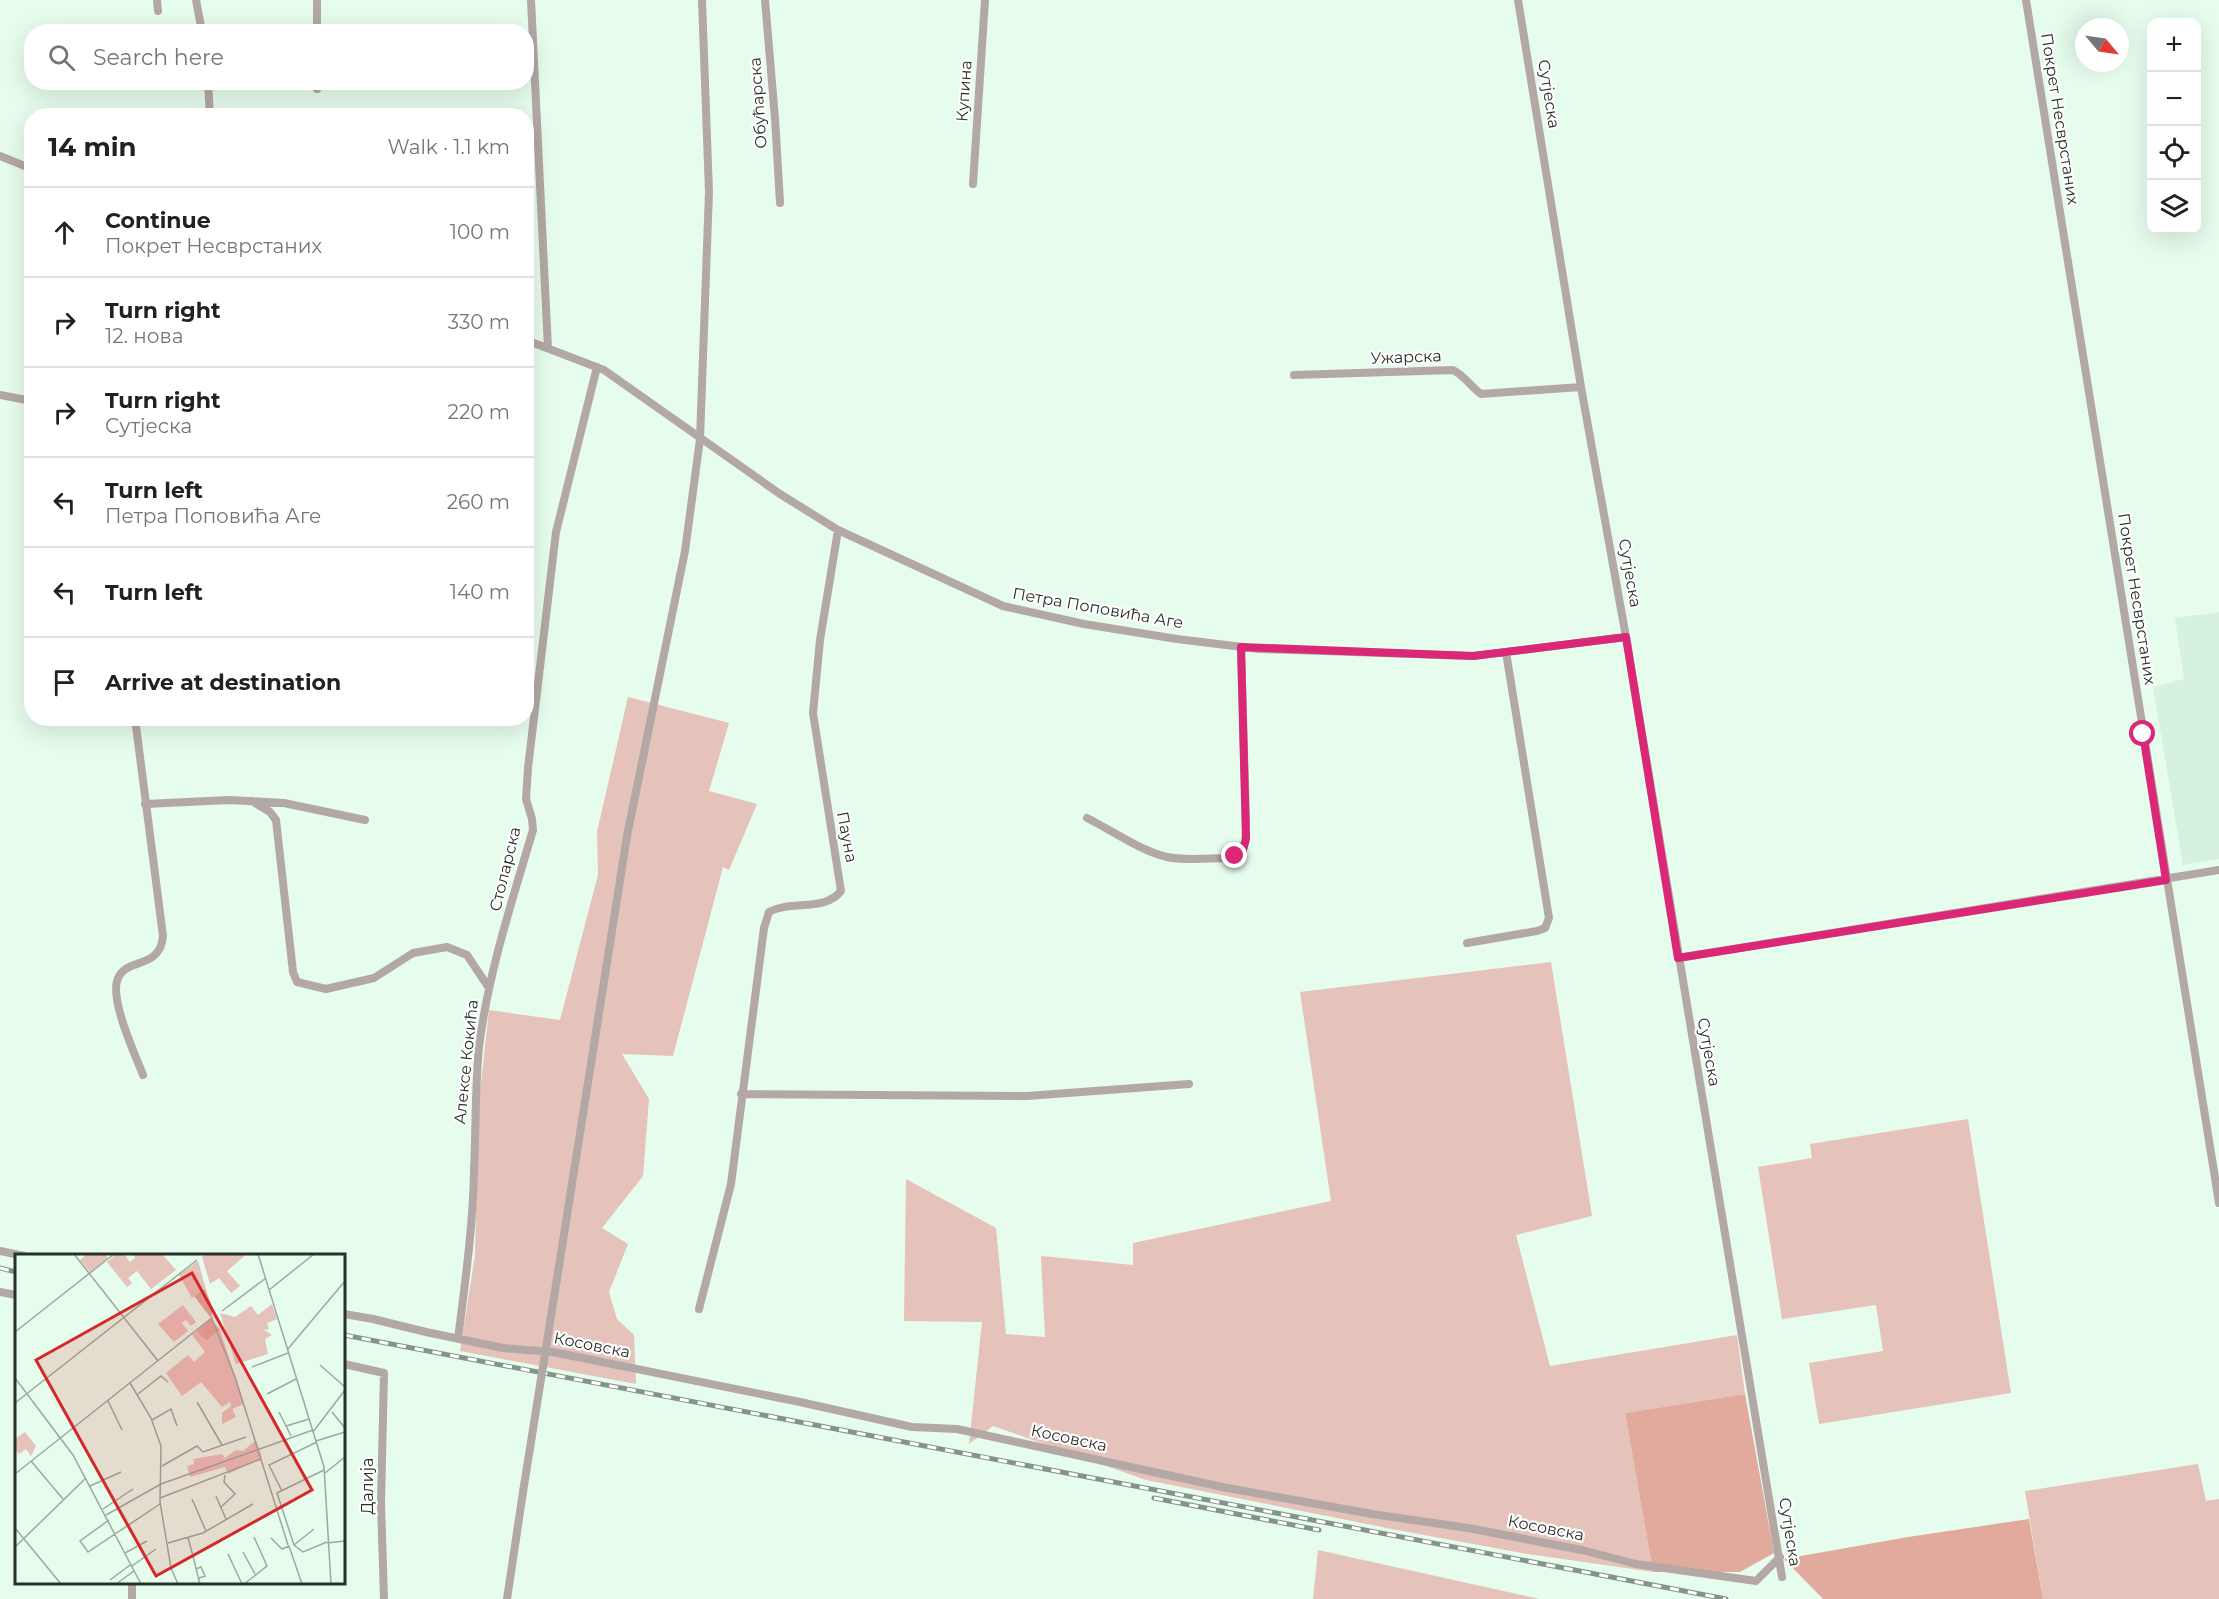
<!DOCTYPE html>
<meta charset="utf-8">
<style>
:root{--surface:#fff;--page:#f2f2f2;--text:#202124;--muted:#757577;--line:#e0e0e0}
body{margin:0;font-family:Montserrat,sans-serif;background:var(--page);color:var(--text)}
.controls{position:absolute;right:18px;top:18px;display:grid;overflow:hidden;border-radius:12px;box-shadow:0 6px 24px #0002}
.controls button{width:54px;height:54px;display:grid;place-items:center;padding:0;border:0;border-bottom:2px solid var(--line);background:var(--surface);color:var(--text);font:30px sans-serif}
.compass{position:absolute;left:2075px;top:18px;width:54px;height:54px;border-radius:50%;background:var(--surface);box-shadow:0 6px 24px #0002;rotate:119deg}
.stop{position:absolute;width:18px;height:18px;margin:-14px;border:4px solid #db2777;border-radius:50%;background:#fff}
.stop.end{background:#db2777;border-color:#fff;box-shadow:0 2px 6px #0008}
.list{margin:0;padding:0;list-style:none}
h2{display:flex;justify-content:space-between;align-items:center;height:78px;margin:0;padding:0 24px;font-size:26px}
h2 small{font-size:20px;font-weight:400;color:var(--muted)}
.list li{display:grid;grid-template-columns:39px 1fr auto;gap:18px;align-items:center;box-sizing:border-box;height:90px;padding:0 24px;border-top:2px solid var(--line)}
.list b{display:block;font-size:22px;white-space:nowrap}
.list p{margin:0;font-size:20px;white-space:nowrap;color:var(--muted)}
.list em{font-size:20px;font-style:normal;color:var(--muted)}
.icon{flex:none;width:33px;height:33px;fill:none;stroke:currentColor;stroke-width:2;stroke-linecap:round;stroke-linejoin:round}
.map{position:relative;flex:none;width:2219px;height:1599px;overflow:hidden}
.search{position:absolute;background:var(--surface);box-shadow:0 6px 24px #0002;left:24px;top:24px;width:510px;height:66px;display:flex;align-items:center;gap:15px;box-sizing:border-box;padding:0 21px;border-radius:24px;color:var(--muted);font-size:22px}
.panel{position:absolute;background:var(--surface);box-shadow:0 6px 24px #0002;left:24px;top:108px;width:510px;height:618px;border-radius:24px}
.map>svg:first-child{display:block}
.built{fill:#d5f2de}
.green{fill:#e5c2ba}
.forest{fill:#e2a99d}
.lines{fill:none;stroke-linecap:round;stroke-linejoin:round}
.street{stroke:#b3a8a5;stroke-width:8}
.rail-casing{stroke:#85948a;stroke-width:5}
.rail{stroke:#fff;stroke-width:3;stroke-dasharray:9;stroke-linecap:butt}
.street-bridge{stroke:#b3a8a5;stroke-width:8}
.route{stroke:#db2777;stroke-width:8}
.labels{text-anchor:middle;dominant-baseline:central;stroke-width:4.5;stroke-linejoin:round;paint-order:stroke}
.street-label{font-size:16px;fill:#28302a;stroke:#fff}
.inset-road{fill:none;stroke:#9aaa9f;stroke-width:1.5}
.view{fill:#d62828;fill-opacity:0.15;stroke:#d62828;stroke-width:3}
.inset-edge{fill:none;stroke:#28302a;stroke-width:3}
</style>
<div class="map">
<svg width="2219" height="1599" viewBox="0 0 2219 1599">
<rect width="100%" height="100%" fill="#e6fced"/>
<path class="built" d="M2219,612V859L2183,865L2153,687L2184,679L2175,618Z"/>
<path class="green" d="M628,697L729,723L709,791L757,804L729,870L723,867L673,1056L622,1054L649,1099L643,1176L602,1228L628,1244L609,1292L617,1319L634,1335L636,1384L460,1351L475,1255L478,1111L489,1010L560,1020L598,875L597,832Z
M1551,962L1592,1216L1516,1235L1550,1366L1737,1335L1745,1394L1625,1413L1653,1572L1528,1554L1397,1530L1146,1480L993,1426L969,1444L982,1322L904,1321L906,1179L996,1228L1006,1334L1045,1337L1041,1256L1133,1265V1243L1331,1201L1300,992Z
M1968,1119L2011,1393L1819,1424L1809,1363L1883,1351L1876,1305L1782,1319L1758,1167L1812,1158L1810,1144Z
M2198,1464L2206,1501L2219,1499V1599H2043L2025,1491Z
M1318,1550L1540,1599H1313Z"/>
<path class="forest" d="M1745,1394L1774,1553L1740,1572H1653L1625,1413Z
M2029,1519L2043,1599H1823L1784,1559L1908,1537Z"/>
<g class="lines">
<path class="street" d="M157,0L158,11
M196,0L202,32
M531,0L548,348
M765,0L775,118L780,203
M1518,0L1581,387L1626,637L1782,1577
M2026,0L2219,1203
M317,32V0
M208,82L210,116
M317,89V82
M0,156L32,169
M973,184L985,0
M526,340L604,370L780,494L838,530L1003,606L1084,624L1177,639L1259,649L1473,656L1626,637
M1294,375L1453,370C1465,376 1470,386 1481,394L1581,387
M0,395L32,401
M135,718L163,936C160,971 124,956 117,981C111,1003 135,1054 143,1075
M252,801L270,812L276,820L293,972L297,982L326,989L374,978L413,953L447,947L467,955L489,988
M145,804L229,800L284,803L365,820
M1087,818C1111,830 1141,851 1167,857C1186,861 1208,858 1228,858C1248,853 1246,837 1246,821L1241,647
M1467,943L1537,931L1545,928L1549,918L1506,652
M1678,958L2219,870
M741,1094L1027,1096L1189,1084
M0,1251L24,1256
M559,1266L627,836L685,551L700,439L709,192L702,0
M0,1292L16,1295
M699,1309L731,1184L764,928L769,912C790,900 825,912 841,891L813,713L820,640L838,530
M344,1314L373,1319L426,1332L503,1348L553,1352L800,1402L912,1427L957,1429L1222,1487L1372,1514L1468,1528L1582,1550L1636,1564L1756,1581L1780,1557
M458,1339C465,1283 473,1227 474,1171C476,1129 475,1088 479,1047C488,974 512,901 533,830L532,819L526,799L528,768L556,532L597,367
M344,1364L384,1373L381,1503L384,1599
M132,1599V1582
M507,1599L523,1492"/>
<g class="rail-casing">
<path id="rail" d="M0,1268L16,1272
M344,1335L1726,1599
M1154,1498L1319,1530"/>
</g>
<use href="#rail" class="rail"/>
<path class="street-bridge" d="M523,1492L559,1266"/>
</g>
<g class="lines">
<path class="route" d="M1235,856L1243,850L1246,839L1241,647L1473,656L1626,637L1678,958L2166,880L2143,734"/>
</g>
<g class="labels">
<g class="street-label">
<text transform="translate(964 91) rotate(-86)">Купина</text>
<text transform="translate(1549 94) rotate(81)">Сутјеска</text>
<text transform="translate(758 103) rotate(-94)">Обућарска</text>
<text transform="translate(2060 119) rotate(81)">Покрет Несврстаних</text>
<text transform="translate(1406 357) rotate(-2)">Ужарска</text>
<text transform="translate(1630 573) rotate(80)">Сутјеска</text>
<text transform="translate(2137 599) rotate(81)">Покрет Несврстаних</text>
<text transform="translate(1098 608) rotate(10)">Петра Поповића Аге</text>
<text transform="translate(847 837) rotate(79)">Пауна</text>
<text transform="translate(505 869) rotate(-76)">Столарска</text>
<text transform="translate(1709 1052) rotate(80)">Сутјеска</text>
<text transform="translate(466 1062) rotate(-84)">Алексе Кокића</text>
<text transform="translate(592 1345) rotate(11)">Косовска</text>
<text transform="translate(1069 1438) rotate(12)">Косовска</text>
<text transform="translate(367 1486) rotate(-90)">Далија</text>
<text transform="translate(1546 1528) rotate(11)">Косовска</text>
<text transform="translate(1790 1532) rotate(81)">Сутјеска</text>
</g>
</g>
<g transform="translate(15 1254)">
<rect width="330" height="330" fill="#e6fced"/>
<path d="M72,0H90L93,4L75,18L65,6ZM101,0H109L115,8L120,4L118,0H147L161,16L136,35L122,17L113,24L117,29L112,33L92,8ZM190,0H232L212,17L225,32L216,39L204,24L195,30L187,3ZM183,7L192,39L189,34L177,44L164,21ZM257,50L262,65L252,69L254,75L249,76L257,81L250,85L253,100L221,110L205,59L220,63L236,52L243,61ZM168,51L181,68L176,72L171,66L167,69L173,77L159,88L143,70ZM205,76L229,150L217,155L221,163L207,170V159L216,152L215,148L207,153L186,128L167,142L151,119L173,101L179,108L190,98L177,81L182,77L191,87ZM10,178L21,192L16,202L11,195L4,200L0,195V185ZM241,186L247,204L213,220L210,213L175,223L172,212L179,210L178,205L207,200L210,204L221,196L228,197Z" fill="#e5c2ba"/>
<path d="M190,34L198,55L196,64L179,42ZM196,65L205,76L191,87L182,77Z" fill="#e2a99d"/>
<path class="inset-road" d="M59,0L143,107M243,0L309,213L316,330M254,36L299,0M207,57L251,24M197,65L220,123L273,291M0,78L99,0M272,96L330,27M305,111L330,133M237,113L273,99M0,124L58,201L126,330M115,129L136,164L146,192L145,248L156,314L163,330M123,140L146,122L153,128M252,140L281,125M93,147L107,176M182,148L207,191M0,149L182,6M264,158L276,182M317,158L330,174M137,166L156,155L162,172M271,172L294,165M298,178L330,136M301,187L330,178M16,207L48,245M147,212L182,192L188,198L231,183M309,216L262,239L279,291L288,298L312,288M310,219L330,203M0,220L198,63M75,232L106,218M267,237L254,211L302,188M201,242L211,265M145,244L246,205M177,245L191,277M205,254L220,240L209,228L210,221M88,255L118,235M91,261L146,230L298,176M94,266L65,287L73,298L145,250M0,274L46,330M173,283L185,330M256,284L267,295L274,292L287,330M153,289L188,279L238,250M312,289L330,287M279,291L299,275M0,293L71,224M228,298L240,320M110,299L132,287M213,300L227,330M117,312L141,295M181,315L186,313L190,322L184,324M95,326L115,311M101,330L119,317M229,330L252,312L239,283"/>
<path class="view" d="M177,19L297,236L141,322L21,106Z"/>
<rect width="330" height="330" class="inset-edge"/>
</g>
</svg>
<div class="controls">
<button>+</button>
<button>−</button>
<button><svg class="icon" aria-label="locate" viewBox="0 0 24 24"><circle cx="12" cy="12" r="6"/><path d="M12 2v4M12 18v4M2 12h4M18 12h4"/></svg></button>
<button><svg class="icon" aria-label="layers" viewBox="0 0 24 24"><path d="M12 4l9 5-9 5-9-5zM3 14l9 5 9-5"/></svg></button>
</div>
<svg class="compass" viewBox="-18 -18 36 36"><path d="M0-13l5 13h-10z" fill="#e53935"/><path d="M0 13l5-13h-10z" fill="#757577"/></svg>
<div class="stop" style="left:2143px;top:734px"></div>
<div class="stop end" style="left:1235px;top:856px"></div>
<div class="search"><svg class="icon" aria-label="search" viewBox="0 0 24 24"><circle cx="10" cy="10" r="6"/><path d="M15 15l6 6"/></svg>Search here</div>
<section class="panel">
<h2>14 min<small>Walk · 1.1 km</small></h2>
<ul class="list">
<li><svg class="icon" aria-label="ahead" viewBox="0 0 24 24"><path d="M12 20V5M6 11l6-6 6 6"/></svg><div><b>Continue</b><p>Покрет Несврстаних</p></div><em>100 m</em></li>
<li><svg class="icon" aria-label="right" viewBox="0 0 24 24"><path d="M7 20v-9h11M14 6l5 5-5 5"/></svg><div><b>Turn right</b><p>12. нова</p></div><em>330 m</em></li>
<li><svg class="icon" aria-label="right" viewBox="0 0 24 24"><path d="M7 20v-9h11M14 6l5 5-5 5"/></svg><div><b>Turn right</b><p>Сутјеска</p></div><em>220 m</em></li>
<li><svg class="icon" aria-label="left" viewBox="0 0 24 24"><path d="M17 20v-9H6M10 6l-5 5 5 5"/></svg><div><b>Turn left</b><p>Петра Поповића Аге</p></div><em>260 m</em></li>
<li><svg class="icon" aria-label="left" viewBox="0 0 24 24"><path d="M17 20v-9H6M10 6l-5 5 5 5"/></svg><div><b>Turn left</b></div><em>140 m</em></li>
<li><svg class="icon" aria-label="arrive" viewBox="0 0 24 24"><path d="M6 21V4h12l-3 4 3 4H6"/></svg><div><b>Arrive at destination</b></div></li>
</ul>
</section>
</div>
